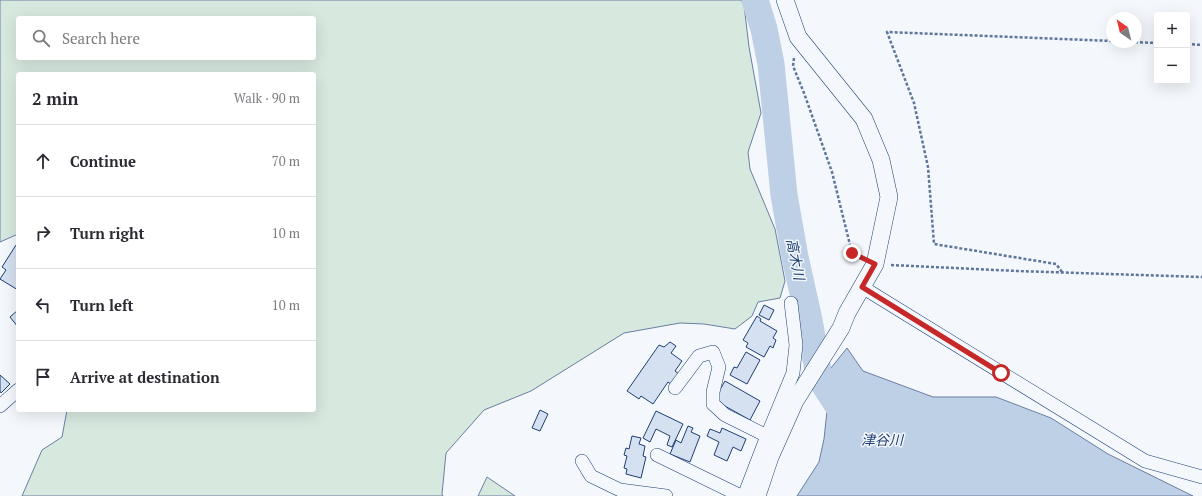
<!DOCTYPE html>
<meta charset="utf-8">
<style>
:root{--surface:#fff;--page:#f2f2f3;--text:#2b2b33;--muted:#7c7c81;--line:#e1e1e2}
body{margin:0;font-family:"PT Serif","Noto Sans JP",serif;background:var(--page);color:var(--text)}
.controls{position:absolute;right:12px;top:12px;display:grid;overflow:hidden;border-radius:4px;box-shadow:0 4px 16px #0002}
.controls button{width:36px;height:36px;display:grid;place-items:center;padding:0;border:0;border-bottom:1px solid var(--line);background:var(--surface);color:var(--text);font:20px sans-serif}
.compass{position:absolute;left:1106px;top:12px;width:36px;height:36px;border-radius:50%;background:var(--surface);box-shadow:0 4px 16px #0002;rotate:325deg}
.stop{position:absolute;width:12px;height:12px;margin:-9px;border:3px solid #c62828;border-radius:50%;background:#fff}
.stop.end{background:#c62828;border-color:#fff;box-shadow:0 1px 4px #0008}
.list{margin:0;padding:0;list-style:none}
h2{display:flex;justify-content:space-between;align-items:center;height:52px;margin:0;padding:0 16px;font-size:17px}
h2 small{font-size:13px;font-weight:400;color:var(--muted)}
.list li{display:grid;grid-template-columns:26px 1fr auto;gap:12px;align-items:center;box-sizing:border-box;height:72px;padding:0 16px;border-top:1px solid var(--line)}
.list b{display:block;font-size:15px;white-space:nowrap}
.list em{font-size:13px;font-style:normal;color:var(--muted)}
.icon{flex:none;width:22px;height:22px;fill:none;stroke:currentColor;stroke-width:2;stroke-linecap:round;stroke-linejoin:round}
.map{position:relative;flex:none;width:1202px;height:496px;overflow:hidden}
.search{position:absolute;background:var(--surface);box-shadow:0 4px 16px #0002;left:16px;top:16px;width:300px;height:44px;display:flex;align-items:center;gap:10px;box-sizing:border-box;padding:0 14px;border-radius:4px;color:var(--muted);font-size:15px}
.panel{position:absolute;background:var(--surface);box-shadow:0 4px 16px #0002;left:16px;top:72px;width:300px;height:340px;border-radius:4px}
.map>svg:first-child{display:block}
.green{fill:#d7e8df;stroke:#687fa3;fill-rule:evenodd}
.water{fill:#bed0e5;stroke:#687fa3}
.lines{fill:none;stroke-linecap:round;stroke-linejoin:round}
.river{stroke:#bed0e5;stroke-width:27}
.building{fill:#d5e0f0;stroke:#1d3f73}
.minor-casing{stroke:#1d3f73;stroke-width:14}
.tertiary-casing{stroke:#1d3f73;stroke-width:18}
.path{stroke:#5e769c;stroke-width:2.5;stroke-dasharray:3 2;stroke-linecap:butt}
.minor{stroke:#f4f7fb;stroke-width:13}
.tertiary{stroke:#f4f7fb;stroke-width:17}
.route{stroke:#c62828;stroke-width:5}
.labels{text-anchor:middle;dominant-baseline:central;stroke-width:3;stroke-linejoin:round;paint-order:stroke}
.water-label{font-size:14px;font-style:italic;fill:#1d3f73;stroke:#f4f7fb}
</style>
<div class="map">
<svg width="1202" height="496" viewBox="0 0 1202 496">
<rect width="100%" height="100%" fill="#f4f7fb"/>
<path class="green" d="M0,0H741L744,5L749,47L761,113L748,152L750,169L775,229L785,281L780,298L758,302L752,316L735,329L704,324L680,323L624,333L531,391L484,410L446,453L442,494L443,496H22L42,450L62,437L67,410H314V74H18V234L0,242ZM18,18H314V58H18Z
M487,477L515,496H478Z"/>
<path class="water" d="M847,348L863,371L933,397H996L1051,418L1108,454L1193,496H797L819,462L824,439L827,411L823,378Z"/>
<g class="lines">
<path class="river" d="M755,0L764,29L771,64L784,195L795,257L809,320L819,376L844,415"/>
</g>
<path class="building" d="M16,245L18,246V290L0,279L6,270L2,267Z
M764,305L774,310L769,320L759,315Z
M18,310V327L10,317Z
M757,316L761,319L760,321L777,331L773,338L776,340L773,348L770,346L764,357L746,347L748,343L743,340Z
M670,342L676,346L671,353L682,361L675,371L679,374L672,385L668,382L653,404L641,396L639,399L627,391L659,345L664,347Z
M746,352L760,360L747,384L730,375L734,367L737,368Z
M0,375L10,384L1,393L0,391Z
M725,381L760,401L750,420L714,400Z
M540,410L548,414L540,431L532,428Z
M656,411L683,424L672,447L667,445L670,436L656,429L650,442L643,438Z
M688,426L693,428L691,432L700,436L690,462L670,454L676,440L681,443Z
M722,428L746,439L741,451L733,447L727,461L714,455L719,442L707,436L710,429L720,433Z
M632,436L641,438L639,444L645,446L643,456L646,457L641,478L626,474L627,469L624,468L627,456L624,455L626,448L629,449Z"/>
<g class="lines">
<g class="minor-casing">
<path id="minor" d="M862,287L1145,461L1202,477
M675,388L699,356L713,352L719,367L713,392V404L725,415L767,436
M0,406L18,390
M657,455L741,496
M582,461L591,476L620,490L666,496
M744,496L767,436L793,373L796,345L791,303"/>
</g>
<g class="tertiary-casing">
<path id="tertiary" d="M757,496L770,457L795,401L841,328L847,313L875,264L889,197L881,160L864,119L798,37L785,0"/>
</g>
<path class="path" d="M1130,42L1157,43
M1187,44L1202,45
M794,58L793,66L804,93L832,172L852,253L861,257
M891,265L1017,271L1202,277
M1062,272L1056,264L934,244L928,167L914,103L887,32L1112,41"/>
<use href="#minor" class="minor"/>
<use href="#tertiary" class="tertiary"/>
</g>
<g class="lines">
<path class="route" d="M852,253L875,264L862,287L1001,373"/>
</g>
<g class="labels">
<g class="water-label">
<text transform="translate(796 259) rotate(79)">高木川</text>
<text x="882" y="439">津谷川</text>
</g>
</g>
</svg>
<div class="controls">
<button>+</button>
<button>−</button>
</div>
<svg class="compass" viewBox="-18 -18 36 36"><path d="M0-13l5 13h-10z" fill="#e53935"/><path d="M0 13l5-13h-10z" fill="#7c7c81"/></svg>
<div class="stop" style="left:1001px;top:373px"></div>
<div class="stop end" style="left:852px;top:253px"></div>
<div class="search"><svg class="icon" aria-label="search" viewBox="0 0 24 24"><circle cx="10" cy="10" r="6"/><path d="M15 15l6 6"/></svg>Search here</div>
<section class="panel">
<h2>2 min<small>Walk · 90 m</small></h2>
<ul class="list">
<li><svg class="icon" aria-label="ahead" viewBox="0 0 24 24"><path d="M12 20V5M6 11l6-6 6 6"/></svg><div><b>Continue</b></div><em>70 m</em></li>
<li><svg class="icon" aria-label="right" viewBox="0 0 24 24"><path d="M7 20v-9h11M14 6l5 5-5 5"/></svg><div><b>Turn right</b></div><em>10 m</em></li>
<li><svg class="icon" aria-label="left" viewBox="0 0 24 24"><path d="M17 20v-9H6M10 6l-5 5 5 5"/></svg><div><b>Turn left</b></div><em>10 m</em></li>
<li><svg class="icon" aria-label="arrive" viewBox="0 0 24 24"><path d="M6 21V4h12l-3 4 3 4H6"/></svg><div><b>Arrive at destination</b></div></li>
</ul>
</section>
</div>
